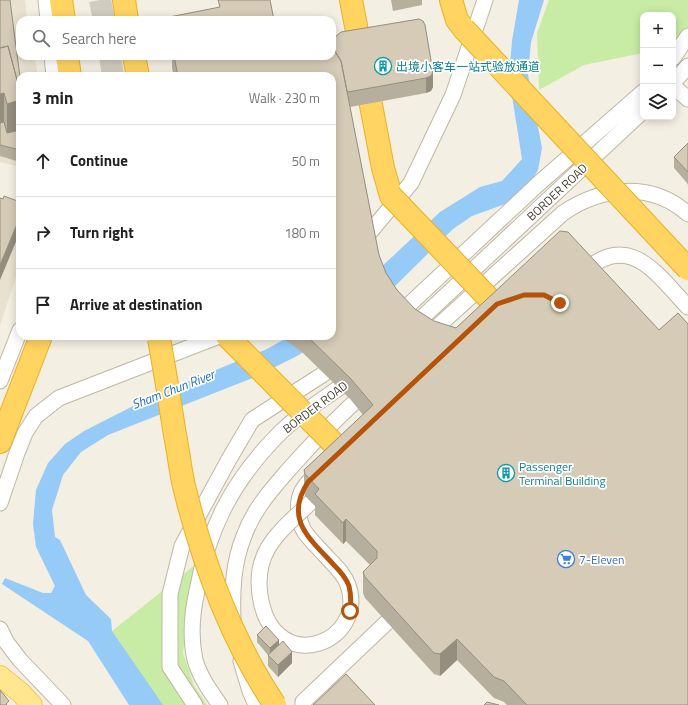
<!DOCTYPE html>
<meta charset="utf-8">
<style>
:root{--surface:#fff;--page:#f2f2f2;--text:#222;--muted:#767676;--line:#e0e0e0}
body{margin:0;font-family:"Titillium Web","Noto Sans SC",sans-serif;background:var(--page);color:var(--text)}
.controls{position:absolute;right:12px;top:12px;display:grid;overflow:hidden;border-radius:8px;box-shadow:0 2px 10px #0003}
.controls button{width:36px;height:36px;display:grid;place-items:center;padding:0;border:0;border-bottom:1px solid var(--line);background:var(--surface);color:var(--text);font:20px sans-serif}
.stop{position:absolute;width:12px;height:12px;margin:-9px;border:3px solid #b45309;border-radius:50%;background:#fff}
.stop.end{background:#b45309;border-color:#fff;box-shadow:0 1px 4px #0008}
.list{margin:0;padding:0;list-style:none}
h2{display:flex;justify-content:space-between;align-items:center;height:52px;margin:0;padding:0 16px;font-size:17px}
h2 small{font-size:13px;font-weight:400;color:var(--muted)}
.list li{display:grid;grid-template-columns:26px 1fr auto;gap:12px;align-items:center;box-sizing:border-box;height:72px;padding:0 16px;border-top:1px solid var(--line)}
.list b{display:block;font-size:15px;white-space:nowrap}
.list em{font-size:13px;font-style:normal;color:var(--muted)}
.icon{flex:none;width:22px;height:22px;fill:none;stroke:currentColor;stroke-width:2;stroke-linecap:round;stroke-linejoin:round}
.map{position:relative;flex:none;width:688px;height:705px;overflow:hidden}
.search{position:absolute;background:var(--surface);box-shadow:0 2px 10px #0003;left:16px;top:16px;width:320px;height:44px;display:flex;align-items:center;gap:10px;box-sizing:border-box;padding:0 14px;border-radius:12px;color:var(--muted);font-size:15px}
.panel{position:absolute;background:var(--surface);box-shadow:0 2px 10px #0003;left:16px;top:72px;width:320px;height:268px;border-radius:12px}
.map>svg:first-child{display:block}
.residential{fill:#e8e1cf}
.green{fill:#c8eca5}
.water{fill:#96caf7}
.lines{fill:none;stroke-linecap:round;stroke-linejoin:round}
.highway-tunnel{stroke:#d0ccbf;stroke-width:22;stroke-dasharray:22 11;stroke-linecap:butt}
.minor-casing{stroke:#bfb7a4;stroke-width:17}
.major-casing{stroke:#f0cb53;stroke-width:22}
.highway-casing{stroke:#edaf21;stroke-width:24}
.minor{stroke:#fff;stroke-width:15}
.major{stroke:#ffe68f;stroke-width:20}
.highway{stroke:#ffd461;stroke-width:22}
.minor-bridge-casing{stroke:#bfb7a4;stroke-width:17;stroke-linecap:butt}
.highway-bridge-casing{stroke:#edaf21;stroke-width:24;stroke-linecap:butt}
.minor-bridge{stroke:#fff;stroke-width:15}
.highway-bridge{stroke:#ffd461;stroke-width:22}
.wall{fill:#b7af9d}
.shaded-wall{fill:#958e7f}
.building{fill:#d5cbb6;stroke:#958e7f}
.route{stroke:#b45309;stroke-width:5}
.labels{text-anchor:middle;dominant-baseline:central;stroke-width:3.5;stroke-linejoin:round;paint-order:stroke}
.culture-label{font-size:12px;fill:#0d838f;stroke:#fff;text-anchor:start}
.street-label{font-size:12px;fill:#453f32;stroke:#fff}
.shop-label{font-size:12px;fill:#366cbe;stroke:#fff;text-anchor:start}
.water-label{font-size:13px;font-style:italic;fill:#2170bb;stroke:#fff}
</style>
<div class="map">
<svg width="688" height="705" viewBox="0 0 688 705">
<rect width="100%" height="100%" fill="#f3efe2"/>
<path class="residential" d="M0,0H25L27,20H20V56H34L38,76H20V167L0,162Z
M0,199L20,204V265L0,325Z"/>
<path class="green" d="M549,0H688V32L673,56V15H643V53L584,65L539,90L537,33Z
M196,564L192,583L183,653L194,685L207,705H160L112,631Z"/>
<path class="water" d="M519,0H544L531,42L528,75L542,148L538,170L525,192L505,204L472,216L453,229L395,286L350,324L332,308L377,271L440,212L480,187L502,181L522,159L509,77L512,41Z
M290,336H330L297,356L255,377L108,435L81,452L63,475L52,510L55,537L60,540L86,595L111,619L112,631L163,705H129L88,641L2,584L5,578L43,593H51L55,586L36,547L33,524L36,490L48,463L65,444L84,431L155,395L267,349Z"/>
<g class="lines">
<path class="highway-tunnel" d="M100,0L104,20
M110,56L113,76"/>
<g class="minor-casing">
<path id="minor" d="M46,0L48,20
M52,56L54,76
M673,58L688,36
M673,83L688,66
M673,86L688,99
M332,269L360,244L411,183L453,95L485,0
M580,275C628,229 655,272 688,307
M396,317L537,185L643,92
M410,329L643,111
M427,336L563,213C601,187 651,181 688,214
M0,381L20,330
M318,473C312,478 306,484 302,491C296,503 298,520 304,531C310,540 318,547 324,554
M0,503L17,453L25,433L36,416L59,398L219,336
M233,620C232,591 233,563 244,536C254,508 273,488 292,466C316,439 342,413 369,389
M0,629L7,643L20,660L63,705
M241,661L250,691L256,705
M195,705L170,667V594L182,546L228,461L252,420L322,375L339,362
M220,705C210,691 200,677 195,660C190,637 192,613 197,591C208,530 231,484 274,439C297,414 328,397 355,376
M303,705V702L402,608"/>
</g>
<g class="major-casing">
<path id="major" d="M0,676L21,693L32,705"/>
</g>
<g class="highway-casing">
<path id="highway" d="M61,0L64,20
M124,0L127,20
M351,0L383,168L391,196
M451,0L457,20L464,29
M67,56L70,76
M134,56L138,76
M0,442L41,336"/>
</g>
<use href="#minor" class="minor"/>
<use href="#major" class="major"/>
<use href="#highway" class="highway"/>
<g class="minor-bridge-casing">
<path id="minor-bridge" d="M311,502C279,532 251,552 261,601C277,678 368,642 348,585C344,573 333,564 324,554"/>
</g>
<g class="highway-bridge-casing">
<path id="highway-bridge" d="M464,29L688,269
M391,196L499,309
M227,336L344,454
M159,339C165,371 170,403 175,435C178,450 180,467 183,482C202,561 230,638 275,705"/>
</g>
<use href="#minor-bridge" class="minor-bridge"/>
<use href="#highway-bridge" class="highway-bridge"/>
</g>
<path class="wall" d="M0,0L15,39L20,77V162L0,156Z
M391,0H422V5L393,11Z
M419,19L433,87L431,91L426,93L350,107L379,255L386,273L397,290L688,705H507L504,702L494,698L457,660L440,676L434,674L365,598L363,593V572L370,565L346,541L343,544L315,515V506L305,496L304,491V470L363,415L351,400L303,353L280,336H332V76H174L172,68V56H332L334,50V42Z
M688,143V185L687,183L674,168V157Z
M257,635L279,644L292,663L278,677L268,666V655L257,642Z"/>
<path class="shaded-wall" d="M433,72V87L431,91L426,93V78Z
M4,93V133L0,134V94Z
M20,100V141L7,145V104Z
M20,217V232L0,280V265Z
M346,519V541L343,544V523Z
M457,639V660L440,676V654Z
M279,640V648L270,656V648Z
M292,652V663L278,677V665Z"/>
<path class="building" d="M0,0H10L15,39L20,77V91L8,46L0,48Z
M218,0H270L274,20H154L220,7Z
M419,19L423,21L425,25L433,72L431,76L426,78L348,92L347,91L341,61L336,53L334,42L335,37L341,32Z
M8,46L20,91V100L7,104L4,93L0,94V48Z
M332,47L341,61L379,255L386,273L397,290L415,309L434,321L456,328L560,231L568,232L659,330L678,313L688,324V705H527L504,681L494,677L457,639L440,654L434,653L365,577L363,572L377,558V551L346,519L343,523L315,494L319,489L305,474L304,470L373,405L351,379L307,336H332V76H178L174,56H332Z
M4,122L7,133L20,130V150L0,145V123Z
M688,143V172L674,157Z
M4,196L20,202V217L0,265V198L3,199Z
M266,626L279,640L270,648L257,635Z
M283,641L292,652L278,665L268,655Z
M346,674L375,705H313Z
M0,690L9,701L6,704L7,705H0Z
M487,702L499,705H484Z"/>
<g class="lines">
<path class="route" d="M350,611C351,603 351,594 349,586C346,577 339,570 333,564C309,538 284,519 308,482L497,304L524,295H544L560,303"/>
</g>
<defs>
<g id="building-ring" transform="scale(0.9)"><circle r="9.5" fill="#fff" stroke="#0f9aa8" stroke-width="1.5"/><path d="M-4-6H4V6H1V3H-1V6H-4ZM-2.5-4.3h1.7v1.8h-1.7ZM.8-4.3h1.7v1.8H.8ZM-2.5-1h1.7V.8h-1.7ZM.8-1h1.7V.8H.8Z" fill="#0f9aa8"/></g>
<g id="supermarket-ring" transform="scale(0.9)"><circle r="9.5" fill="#fff" stroke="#3f7fe0" stroke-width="1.5"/><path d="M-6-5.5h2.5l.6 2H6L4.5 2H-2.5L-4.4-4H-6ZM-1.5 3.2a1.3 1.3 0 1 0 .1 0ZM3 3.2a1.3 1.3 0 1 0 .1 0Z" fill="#3f7fe0"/></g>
</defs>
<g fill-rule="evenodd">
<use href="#building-ring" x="383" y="66"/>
<use href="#building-ring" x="506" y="473"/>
<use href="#supermarket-ring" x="566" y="559"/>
</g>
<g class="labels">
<g class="culture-label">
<text x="396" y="66">出境小客车一站式验放通道</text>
<text x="519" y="466">Passenger<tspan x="519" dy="14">Terminal Building</tspan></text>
</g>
<g class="street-label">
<text transform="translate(557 192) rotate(-43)">BORDER ROAD</text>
<text transform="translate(315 407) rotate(-37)">BORDER ROAD</text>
</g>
<g class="shop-label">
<text x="579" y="559">7-Eleven</text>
</g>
<g class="water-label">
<text transform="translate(173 389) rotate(-21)">Sham Chun River</text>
</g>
</g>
</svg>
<div class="controls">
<button>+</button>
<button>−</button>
<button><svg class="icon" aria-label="layers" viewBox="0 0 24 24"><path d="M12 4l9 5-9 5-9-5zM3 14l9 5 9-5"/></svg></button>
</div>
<div class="stop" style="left:350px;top:611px"></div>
<div class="stop end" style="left:560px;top:303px"></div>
<div class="search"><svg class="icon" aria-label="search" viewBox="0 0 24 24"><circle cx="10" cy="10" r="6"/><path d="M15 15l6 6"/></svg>Search here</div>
<section class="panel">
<h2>3 min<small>Walk · 230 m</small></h2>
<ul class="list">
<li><svg class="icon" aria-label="ahead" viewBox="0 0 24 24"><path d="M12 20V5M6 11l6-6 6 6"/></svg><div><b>Continue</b></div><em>50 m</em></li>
<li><svg class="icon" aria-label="right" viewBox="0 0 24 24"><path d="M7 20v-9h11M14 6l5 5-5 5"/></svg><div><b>Turn right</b></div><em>180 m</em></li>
<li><svg class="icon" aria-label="arrive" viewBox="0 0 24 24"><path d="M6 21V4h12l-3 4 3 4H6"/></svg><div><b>Arrive at destination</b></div></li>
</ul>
</section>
</div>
